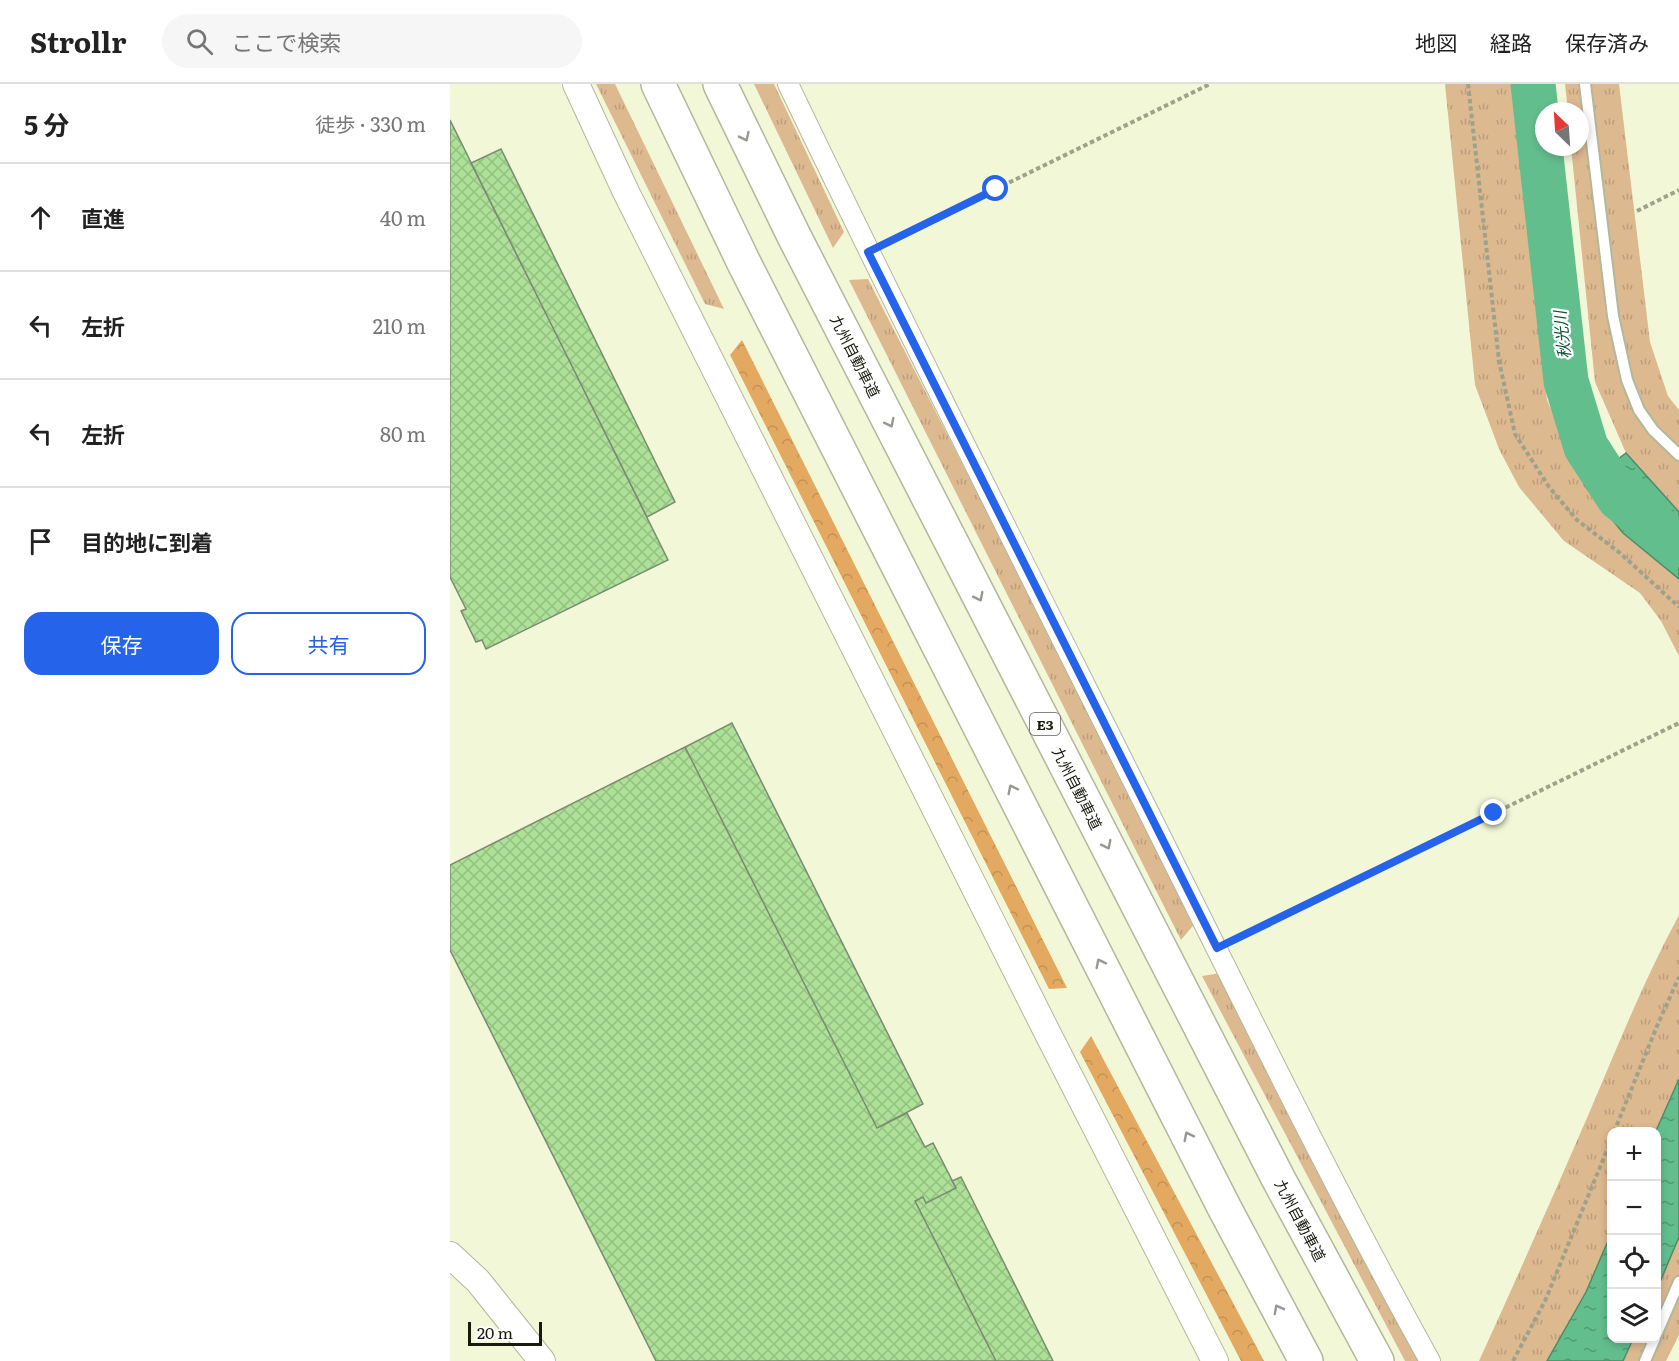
<!DOCTYPE html>
<html lang="ja">
<meta charset="utf-8">
<style>
:root{--surface:#fff;--page:#f6f6f6;--text:#222;--muted:#767676;--line:#e0e0e0;--accent:#2563eb}
body{margin:0;font-family:Literata,"Noto Sans JP",serif;background:var(--page);color:var(--text)}
.controls{position:absolute;right:18px;bottom:18px;display:grid;overflow:hidden;border-radius:12px;box-shadow:0 3px 9px #0003}
.controls button{width:54px;height:54px;display:grid;place-items:center;padding:0;border:0;border-bottom:2px solid var(--line);background:var(--surface);color:var(--text);font:30px sans-serif}
.compass{position:absolute;left:1085px;top:18px;width:54px;height:54px;border-radius:50%;background:var(--surface);box-shadow:0 3px 9px #0003;rotate:335deg}
.scale{position:absolute;left:18px;bottom:15px;width:74px;box-sizing:border-box;padding-left:6px;border:3px solid #181a0e;border-top:0;font-size:16px;line-height:21px;white-space:nowrap;color:#181a0e;-webkit-text-stroke:4px #fff;paint-order:stroke}
.stop{position:absolute;width:18px;height:18px;margin:-14px;border:4px solid #2563eb;border-radius:50%;background:#fff}
.stop.end{background:#2563eb;border-color:#fff;box-shadow:0 2px 6px #0008}
.list{margin:0;padding:0;list-style:none}
h2{display:flex;justify-content:space-between;align-items:center;height:78px;margin:0;padding:0 24px;font-size:26px}
h2 small{font-size:20px;font-weight:400;color:var(--muted)}
.list li{display:grid;grid-template-columns:39px 1fr auto;gap:18px;align-items:center;box-sizing:border-box;height:108px;padding:0 24px;border-top:2px solid var(--line)}
.list b{display:block;font-size:22px;white-space:nowrap}
.list em{font-size:20px;font-style:normal;color:var(--muted)}
.actions{display:flex;gap:12px;padding:18px 24px}
.actions a{flex:1;padding:14px 0;border:2px solid var(--accent);border-radius:18px;text-align:center;font-size:21px;color:var(--accent)}
.actions .main{background:var(--accent);color:#fff}
.icon{flex:none;width:33px;height:33px;fill:none;stroke:currentColor;stroke-width:2;stroke-linecap:round;stroke-linejoin:round}
.map{position:relative;flex:none;width:1229px;height:1277px;overflow:hidden}
header{display:flex;align-items:center;gap:36px;box-sizing:border-box;height:84px;padding:0 30px;background:var(--surface);border-bottom:2px solid var(--line)}
header strong{font-size:28px}
nav{display:flex;gap:33px;margin-inline-start:auto;font-size:21px}
.search{width:420px;height:54px;background:var(--page);display:flex;align-items:center;gap:15px;box-sizing:border-box;padding:0 21px;border-radius:33px;color:var(--muted);font-size:22px}
main{display:flex}
aside{flex:1;background:var(--surface)}
.map>svg:first-child{display:block}
.grass{fill:url(#grass-tufts)}
.forest{fill:url(#forest-crowns)}
.water{fill:url(#water-ripples);stroke:#4c8d68;stroke-width:1.5}
.lines{fill:none;stroke-linecap:round;stroke-linejoin:round}
.river{stroke:#63be8e;stroke-width:45}
.building{fill:url(#building-cross-hatch);stroke:#798b72;stroke-width:1.5}
.service-casing{stroke:#b3b89a;stroke-width:14}
.minor-casing{stroke:#b3b89a;stroke-width:22}
.tertiary-casing{stroke:#b3b89a;stroke-width:28}
.motorway-casing{stroke:#b3b89a;stroke-width:36}
.path{stroke:#9ea28a;stroke-width:4;stroke-dasharray:4.5 3;stroke-linecap:butt}
.service{stroke:#fff;stroke-width:10}
.minor{stroke:#fff;stroke-width:20}
.tertiary{stroke:#fff;stroke-width:26}
.motorway{stroke:#fff;stroke-width:33}
.oneway{stroke:#979893}
.route{stroke:#2563eb;stroke-width:8}
.labels{text-anchor:middle;dominant-baseline:central;stroke-width:4.5;stroke-linejoin:round;paint-order:stroke}
.shield{fill:#fff;stroke:#5d5f56;stroke-width:1.5}
.shield-label{font-size:14px;font-weight:bold;fill:#181a0e}
.street-label{font-size:15px;fill:#181a0e;stroke:#fff}
.water-label{font-size:16px;font-style:italic;fill:#0a5334;stroke:#fff}
</style>
<header>
<strong>Strollr</strong>
<div class="search"><svg class="icon" aria-label="search" viewBox="0 0 24 24"><circle cx="10" cy="10" r="6"/><path d="M15 15l6 6"/></svg>ここで検索</div>
<nav><a>地図</a><a>経路</a><a>保存済み</a></nav>
</header>
<main>
<aside>
<h2>5 分<small>徒歩 · 330 m</small></h2>
<ul class="list">
<li><svg class="icon" aria-label="ahead" viewBox="0 0 24 24"><path d="M12 20V5M6 11l6-6 6 6"/></svg><div><b>直進</b></div><em>40 m</em></li>
<li><svg class="icon" aria-label="left" viewBox="0 0 24 24"><path d="M17 20v-9H6M10 6l-5 5 5 5"/></svg><div><b>左折</b></div><em>210 m</em></li>
<li><svg class="icon" aria-label="left" viewBox="0 0 24 24"><path d="M17 20v-9H6M10 6l-5 5 5 5"/></svg><div><b>左折</b></div><em>80 m</em></li>
<li><svg class="icon" aria-label="arrive" viewBox="0 0 24 24"><path d="M6 21V4h12l-3 4 3 4H6"/></svg><div><b>目的地に到着</b></div></li>
</ul>
<div class="actions"><a class="main">保存</a><a>共有</a></div>
</aside>
<div class="map">
<svg width="1229" height="1277" viewBox="0 0 1229 1277">
<defs>
<pattern id="grass-tufts" width="24" height="20" patternUnits="userSpaceOnUse" patternTransform="scale(1.5)"><rect width="24" height="20" fill="#ddb990"/><path d="M3 7l-1-3M5 7V3M7 7l1-3M15 17l-1-3M17 17v-4M19 17l1-3" fill="none" stroke="#bd9e7b"/></pattern>
<pattern id="forest-crowns" width="20" height="18" patternUnits="userSpaceOnUse" patternTransform="scale(1.5)"><rect width="20" height="18" fill="#e4a961"/><path d="M2 6a3 3 0 1 1 6 0M12 15a3 3 0 1 1 6 0" fill="none" stroke="#c39153"/></pattern>
<pattern id="water-ripples" width="26" height="14" patternUnits="userSpaceOnUse" patternTransform="scale(1.5)"><rect width="26" height="14" fill="#63be8e"/><path d="M2 4q2-2 4 0t4 0M15 11q2-2 4 0t4 0" fill="none" stroke="#519a72"/></pattern>
<pattern id="building-cross-hatch" width="8" height="8" patternUnits="userSpaceOnUse" patternTransform="scale(1.5)"><rect width="8" height="8" fill="#ade197"/><path d="M0 0l8 8M0 8l8-8" fill="none" stroke="#94c081"/></pattern>
</defs>
<rect width="100%" height="100%" fill="#f2f7d8"/>
<path class="grass" d="M146,0H165L274,225L255,220Z
M304,0H324L394,148L383,164Z
M995,0H1066L1097,316L1134,401L1173,449L1229,495V572L1211,537L1190,509L1114,457L1069,403L1049,365L1025,301Z
M1115,0H1169L1200,258L1218,312L1229,326V428L1176,369L1145,298L1121,63H1130V27H1118Z
M418,195L746,838L731,856L399,196Z
M1229,831V995L1206,1047L1162,1048L1161,1150L1136,1208L1097,1277H1029C1067,1194 1104,1110 1140,1027C1168,961 1195,894 1229,831Z
M771,889L971,1277H955L752,892Z
M1229,1153V1251L1216,1277H1173L1183,1255L1206,1254L1207,1205Z"/>
<path class="forest" d="M292,256L617,904L599,905L280,271Z
M641,952L814,1277H791L630,968Z"/>
<path class="water" d="M1176,369L1229,428V495L1173,449L1134,401Z
M1229,995V1153L1207,1205L1206,1047Z
M1161,1150L1162,1254L1183,1255L1173,1277H1097L1136,1208Z"/>
<g class="lines">
<path class="river" d="M1083,0L1116,297L1136,363L1169,414L1229,461"/>
</g>
<path class="building" d="M0,36L218,476L36,565L32,556L26,558L11,527L16,525L0,493Z
M51,65L225,418L197,433L21,79Z
M282,639L473,1020L427,1044L235,663Z
M235,663L427,1044L457,1029L475,1063L483,1059L506,1104L476,1119L473,1113L465,1117L546,1277H206L0,866V781Z
M511,1093L603,1277H546L465,1117L473,1113L476,1119L506,1104L502,1097Z"/>
<g class="lines">
<g class="service-casing">
<path id="service" d="M1135,0L1163,232L1177,296L1189,326L1203,346L1229,371
M1206,1251L1229,1198
M1195,1277L1205,1254"/>
</g>
<g class="minor-casing">
<path id="minor" d="M338,0C454,242 575,481 695,721C788,907 879,1095 980,1277"/>
</g>
<g class="tertiary-casing">
<path id="tertiary" d="M126,0L176,108L597,948L765,1277
M0,1171L28,1197L92,1277"/>
</g>
<g class="motorway-casing">
<path id="motorway" d="M208,0L294,179L775,1125L856,1277
M270,0L344,152L829,1096L927,1277"/>
</g>
<path class="path" d="M1018,0L1049,277L1065,350L1099,403L1127,436L1170,469L1229,523
M1187,127L1229,106
M438,158L760,0
M786,855L1229,639
M1164,1048L1207,942L1229,893
M1063,1277L1095,1217L1162,1054"/>
<use href="#service" class="service"/>
<use href="#minor" class="minor"/>
<use href="#tertiary" class="tertiary"/>
<use href="#motorway" class="motorway"/>
</g>
<defs><path id="oneway-chevron" d="M-2-3.5L2.5 0L-2 3.5" fill="none" stroke-width="1.6" stroke-linecap="round" stroke-linejoin="round" transform="scale(1.5)"/></defs>
<g class="oneway">
<use href="#oneway-chevron" transform="translate(295 53) rotate(64)"/>
<use href="#oneway-chevron" transform="translate(440 339) rotate(63)"/>
<use href="#oneway-chevron" transform="translate(529 513) rotate(63)"/>
<use href="#oneway-chevron" transform="translate(562 705) rotate(-117)"/>
<use href="#oneway-chevron" transform="translate(657 761) rotate(63)"/>
<use href="#oneway-chevron" transform="translate(650 879) rotate(-117)"/>
<use href="#oneway-chevron" transform="translate(738 1052) rotate(-117)"/>
<use href="#oneway-chevron" transform="translate(828 1225) rotate(-118)"/>
</g>
<g class="lines">
<path class="route" d="M546,105L418,168L767,864L1044,729"/>
</g>
<g class="labels">
<rect class="shield" x="580" y="629" width="30" height="22" rx="4.5"/>
<g class="shield-label">
<text x="595" y="640">E3</text>
</g>
<g class="street-label">
<text transform="translate(406 272) rotate(63)">九州自動車道</text>
<text transform="translate(628 704) rotate(63)">九州自動車道</text>
<text transform="translate(851 1136) rotate(62)">九州自動車道</text>
</g>
<g class="water-label">
<text transform="translate(1111 251) rotate(-96)">秋光川</text>
</g>
</g>
</svg>
<div class="controls">
<button>+</button>
<button>−</button>
<button><svg class="icon" aria-label="locate" viewBox="0 0 24 24"><circle cx="12" cy="12" r="6"/><path d="M12 2v4M12 18v4M2 12h4M18 12h4"/></svg></button>
<button><svg class="icon" aria-label="layers" viewBox="0 0 24 24"><path d="M12 4l9 5-9 5-9-5zM3 14l9 5 9-5"/></svg></button>
</div>
<svg class="compass" viewBox="-18 -18 36 36"><path d="M0-13l5 13h-10z" fill="#e53935"/><path d="M0 13l5-13h-10z" fill="#767676"/></svg>
<div class="scale">20 m</div>
<div class="stop" style="left:546px;top:105px"></div>
<div class="stop end" style="left:1044px;top:729px"></div>
</div>
</main>
